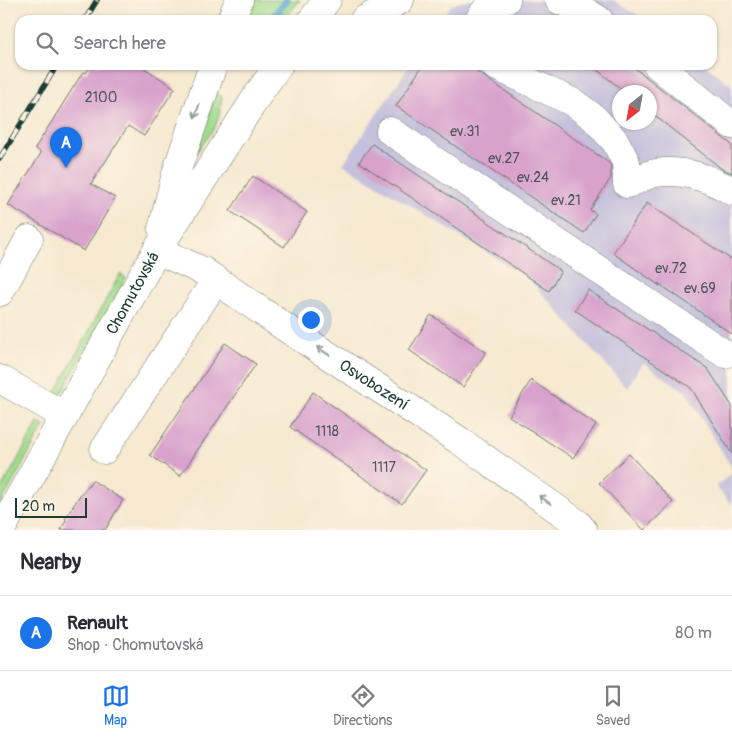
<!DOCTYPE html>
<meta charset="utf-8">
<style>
:root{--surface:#fff;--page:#f7f7f7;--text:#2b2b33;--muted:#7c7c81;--line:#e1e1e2;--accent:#1a73e8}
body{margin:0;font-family:Pangolin,sans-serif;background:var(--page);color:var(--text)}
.compass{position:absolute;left:612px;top:85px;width:45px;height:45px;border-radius:50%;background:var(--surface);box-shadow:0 1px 4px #0004;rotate:211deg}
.scale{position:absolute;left:15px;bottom:12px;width:72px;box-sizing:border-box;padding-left:5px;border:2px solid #1f3d34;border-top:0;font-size:14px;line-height:18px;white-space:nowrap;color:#1f3d34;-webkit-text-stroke:4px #fcf5e5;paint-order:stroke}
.you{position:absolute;left:310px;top:319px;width:18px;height:18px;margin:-12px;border:4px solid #fff;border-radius:50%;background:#1a73e8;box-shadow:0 0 0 8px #1a73e833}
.badge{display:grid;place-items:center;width:32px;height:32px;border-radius:50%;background:var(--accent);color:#fff;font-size:16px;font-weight:700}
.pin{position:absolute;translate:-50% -41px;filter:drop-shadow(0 1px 2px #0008)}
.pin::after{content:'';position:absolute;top:26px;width:18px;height:15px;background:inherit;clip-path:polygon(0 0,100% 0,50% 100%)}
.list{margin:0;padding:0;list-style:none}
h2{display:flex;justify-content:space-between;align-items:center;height:65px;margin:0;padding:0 20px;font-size:21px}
h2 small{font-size:16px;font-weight:400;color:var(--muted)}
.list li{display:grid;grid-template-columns:32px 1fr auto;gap:15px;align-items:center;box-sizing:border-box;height:75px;padding:0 20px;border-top:1px solid var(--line)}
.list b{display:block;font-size:19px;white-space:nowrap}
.list p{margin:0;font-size:16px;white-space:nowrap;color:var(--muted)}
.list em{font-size:16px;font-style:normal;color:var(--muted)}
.icon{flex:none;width:28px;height:28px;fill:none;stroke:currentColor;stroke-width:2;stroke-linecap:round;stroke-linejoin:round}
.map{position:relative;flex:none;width:732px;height:530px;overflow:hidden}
.search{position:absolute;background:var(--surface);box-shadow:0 1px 4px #0004;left:15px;right:15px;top:15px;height:55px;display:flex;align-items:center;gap:12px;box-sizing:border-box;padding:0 18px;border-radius:15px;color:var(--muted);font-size:19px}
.sheet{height:140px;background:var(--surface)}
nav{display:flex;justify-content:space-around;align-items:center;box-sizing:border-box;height:70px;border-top:1px solid var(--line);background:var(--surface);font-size:14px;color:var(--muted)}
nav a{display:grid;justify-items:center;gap:2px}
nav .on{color:var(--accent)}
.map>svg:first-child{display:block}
.industrial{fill:#c5c0db;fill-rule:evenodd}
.green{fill:#a1db8e;stroke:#608c61}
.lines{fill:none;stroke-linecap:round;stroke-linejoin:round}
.stream{stroke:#54a4ce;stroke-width:8}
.building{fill:#d8a2cd}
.minor-casing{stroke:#6a796b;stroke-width:29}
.minor{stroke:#fff;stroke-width:28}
.rail-casing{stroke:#1f3d34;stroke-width:5.5}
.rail{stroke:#fcf5e5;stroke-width:4;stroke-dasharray:11;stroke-linecap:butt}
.oneway{stroke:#8f9e9a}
.labels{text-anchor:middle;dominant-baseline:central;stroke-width:4;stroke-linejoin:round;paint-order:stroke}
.number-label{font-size:14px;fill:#4d565a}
.street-label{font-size:16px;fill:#1f3d34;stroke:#fcf5e5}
</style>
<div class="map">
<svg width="732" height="530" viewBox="0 0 732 530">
<rect width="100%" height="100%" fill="#fcf5e5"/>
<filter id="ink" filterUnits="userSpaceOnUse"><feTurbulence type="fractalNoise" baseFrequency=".02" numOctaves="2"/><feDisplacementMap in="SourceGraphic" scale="10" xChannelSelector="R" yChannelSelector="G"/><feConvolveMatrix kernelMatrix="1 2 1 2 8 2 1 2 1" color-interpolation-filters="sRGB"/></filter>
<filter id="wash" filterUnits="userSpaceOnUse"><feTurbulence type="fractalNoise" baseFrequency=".0096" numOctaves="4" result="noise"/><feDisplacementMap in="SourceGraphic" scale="20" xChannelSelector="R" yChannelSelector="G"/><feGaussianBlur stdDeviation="1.12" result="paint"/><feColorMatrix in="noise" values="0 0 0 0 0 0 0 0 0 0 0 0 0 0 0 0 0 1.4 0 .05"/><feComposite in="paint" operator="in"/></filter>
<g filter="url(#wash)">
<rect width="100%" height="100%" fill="#f6e9d0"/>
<path class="industrial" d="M470,0H613L646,20H441L451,5Z
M410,65H705L732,86V468L686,392L643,363L627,388L528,278L343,164ZM620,92H650V122H620Z
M732,472V505L716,487Z"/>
<path class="green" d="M252,0H300L284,20H244Z
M216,91L222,97L220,113L215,127L197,152Z
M120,274L126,278L62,392L53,397Z
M38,423L44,426L0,505V491Z"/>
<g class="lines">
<path class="stream" d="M272,20L286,0
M239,66L240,65"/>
</g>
<g id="blocks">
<path class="building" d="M91,65H140L175,88L144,136L128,126L91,184L115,198L84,251L8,205L41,153L35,148L83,72L86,73Z
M423,65H467L608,162L611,166V178L590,210L596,214L584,233L396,106Z
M591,65H631L732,145V173L722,169L650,112V92H625Z
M372,144L561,271L549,291L359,162Z
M253,176L307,212L284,247L230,211Z
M647,203L732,260V334L658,283L660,286L613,253Z
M588,290L708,369L732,406V454L691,388L575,310Z
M431,315L486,352L463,387L409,350Z
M225,343L256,364L180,476L150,455Z
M531,380L596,425L573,458L509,416Z
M313,392L370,432L426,470L402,504L290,427Z
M629,454L673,502L644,530L599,483Z
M92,480L123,500L105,530H61L66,520L65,519L82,492L83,493Z"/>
</g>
</g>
<g filter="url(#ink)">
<use href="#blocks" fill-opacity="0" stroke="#6a796b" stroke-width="1"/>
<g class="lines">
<g class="minor-casing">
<g id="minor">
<path d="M559,0L588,13L599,20"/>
<path d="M231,20L239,0"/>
<path d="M312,20L327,0"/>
<path d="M364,20L400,0"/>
<path d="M479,20C484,9 494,4 506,0"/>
<path d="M494,65L574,103L594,118L615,141L626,162L627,184C636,181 647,174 656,173C683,169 709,178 732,191"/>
<path d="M657,65L732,125"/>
<path d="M390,131L725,354"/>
<path d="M162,229L177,170L213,65"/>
<path id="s1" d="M157,250L203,271L286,328L460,441L577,523L583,530"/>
<path d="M0,292L29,239"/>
<path d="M0,379L65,416"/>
<path d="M104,450L216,280"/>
<path id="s2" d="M1,530L157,250L263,87L279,65"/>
</g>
</g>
<use href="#minor" class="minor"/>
<g class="rail-casing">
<path id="rail" d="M85,20L97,0
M0,158L57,65"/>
</g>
<use href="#rail" class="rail"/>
</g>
<defs><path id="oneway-shaft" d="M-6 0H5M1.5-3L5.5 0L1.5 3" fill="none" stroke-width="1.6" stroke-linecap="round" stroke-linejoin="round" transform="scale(1.25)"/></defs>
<g class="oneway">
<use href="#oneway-shaft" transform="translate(197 111) rotate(109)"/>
<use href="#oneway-shaft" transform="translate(323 351) rotate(-147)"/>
<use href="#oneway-shaft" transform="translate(545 500) rotate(-145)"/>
</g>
</g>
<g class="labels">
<g class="number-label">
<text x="101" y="97">2100</text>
<text x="465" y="131">ev.31</text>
<text x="504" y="158">ev.27</text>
<text x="533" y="177">ev.24</text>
<text x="566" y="200">ev.21</text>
<text x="671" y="268">ev.72</text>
<text x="700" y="288">ev.69</text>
<text x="327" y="431">1118</text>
<text x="384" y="467">1117</text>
</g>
<g class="street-label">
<text stroke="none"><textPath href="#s2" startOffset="271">Chomutovská</textPath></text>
<text stroke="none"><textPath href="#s1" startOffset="256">Osvobození</textPath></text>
</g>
</g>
</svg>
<svg class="compass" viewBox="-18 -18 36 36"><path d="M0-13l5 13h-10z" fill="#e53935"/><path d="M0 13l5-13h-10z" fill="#7c7c81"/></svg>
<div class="scale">20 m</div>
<div class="you"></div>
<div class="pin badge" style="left:66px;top:168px">A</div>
<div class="search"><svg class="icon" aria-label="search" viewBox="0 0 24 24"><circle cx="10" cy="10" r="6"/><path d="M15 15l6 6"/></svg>Search here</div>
</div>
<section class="sheet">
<h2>Nearby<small></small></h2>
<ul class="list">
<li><span class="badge">A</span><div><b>Renault</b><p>Shop · Chomutovská</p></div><em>80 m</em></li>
</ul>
</section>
<nav>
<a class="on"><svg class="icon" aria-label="map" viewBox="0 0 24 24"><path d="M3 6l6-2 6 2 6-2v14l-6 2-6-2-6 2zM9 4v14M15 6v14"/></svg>Map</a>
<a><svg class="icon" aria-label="directions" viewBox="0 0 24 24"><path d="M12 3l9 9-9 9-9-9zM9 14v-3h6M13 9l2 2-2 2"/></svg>Directions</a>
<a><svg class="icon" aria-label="saved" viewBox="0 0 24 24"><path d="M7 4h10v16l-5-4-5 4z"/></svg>Saved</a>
</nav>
